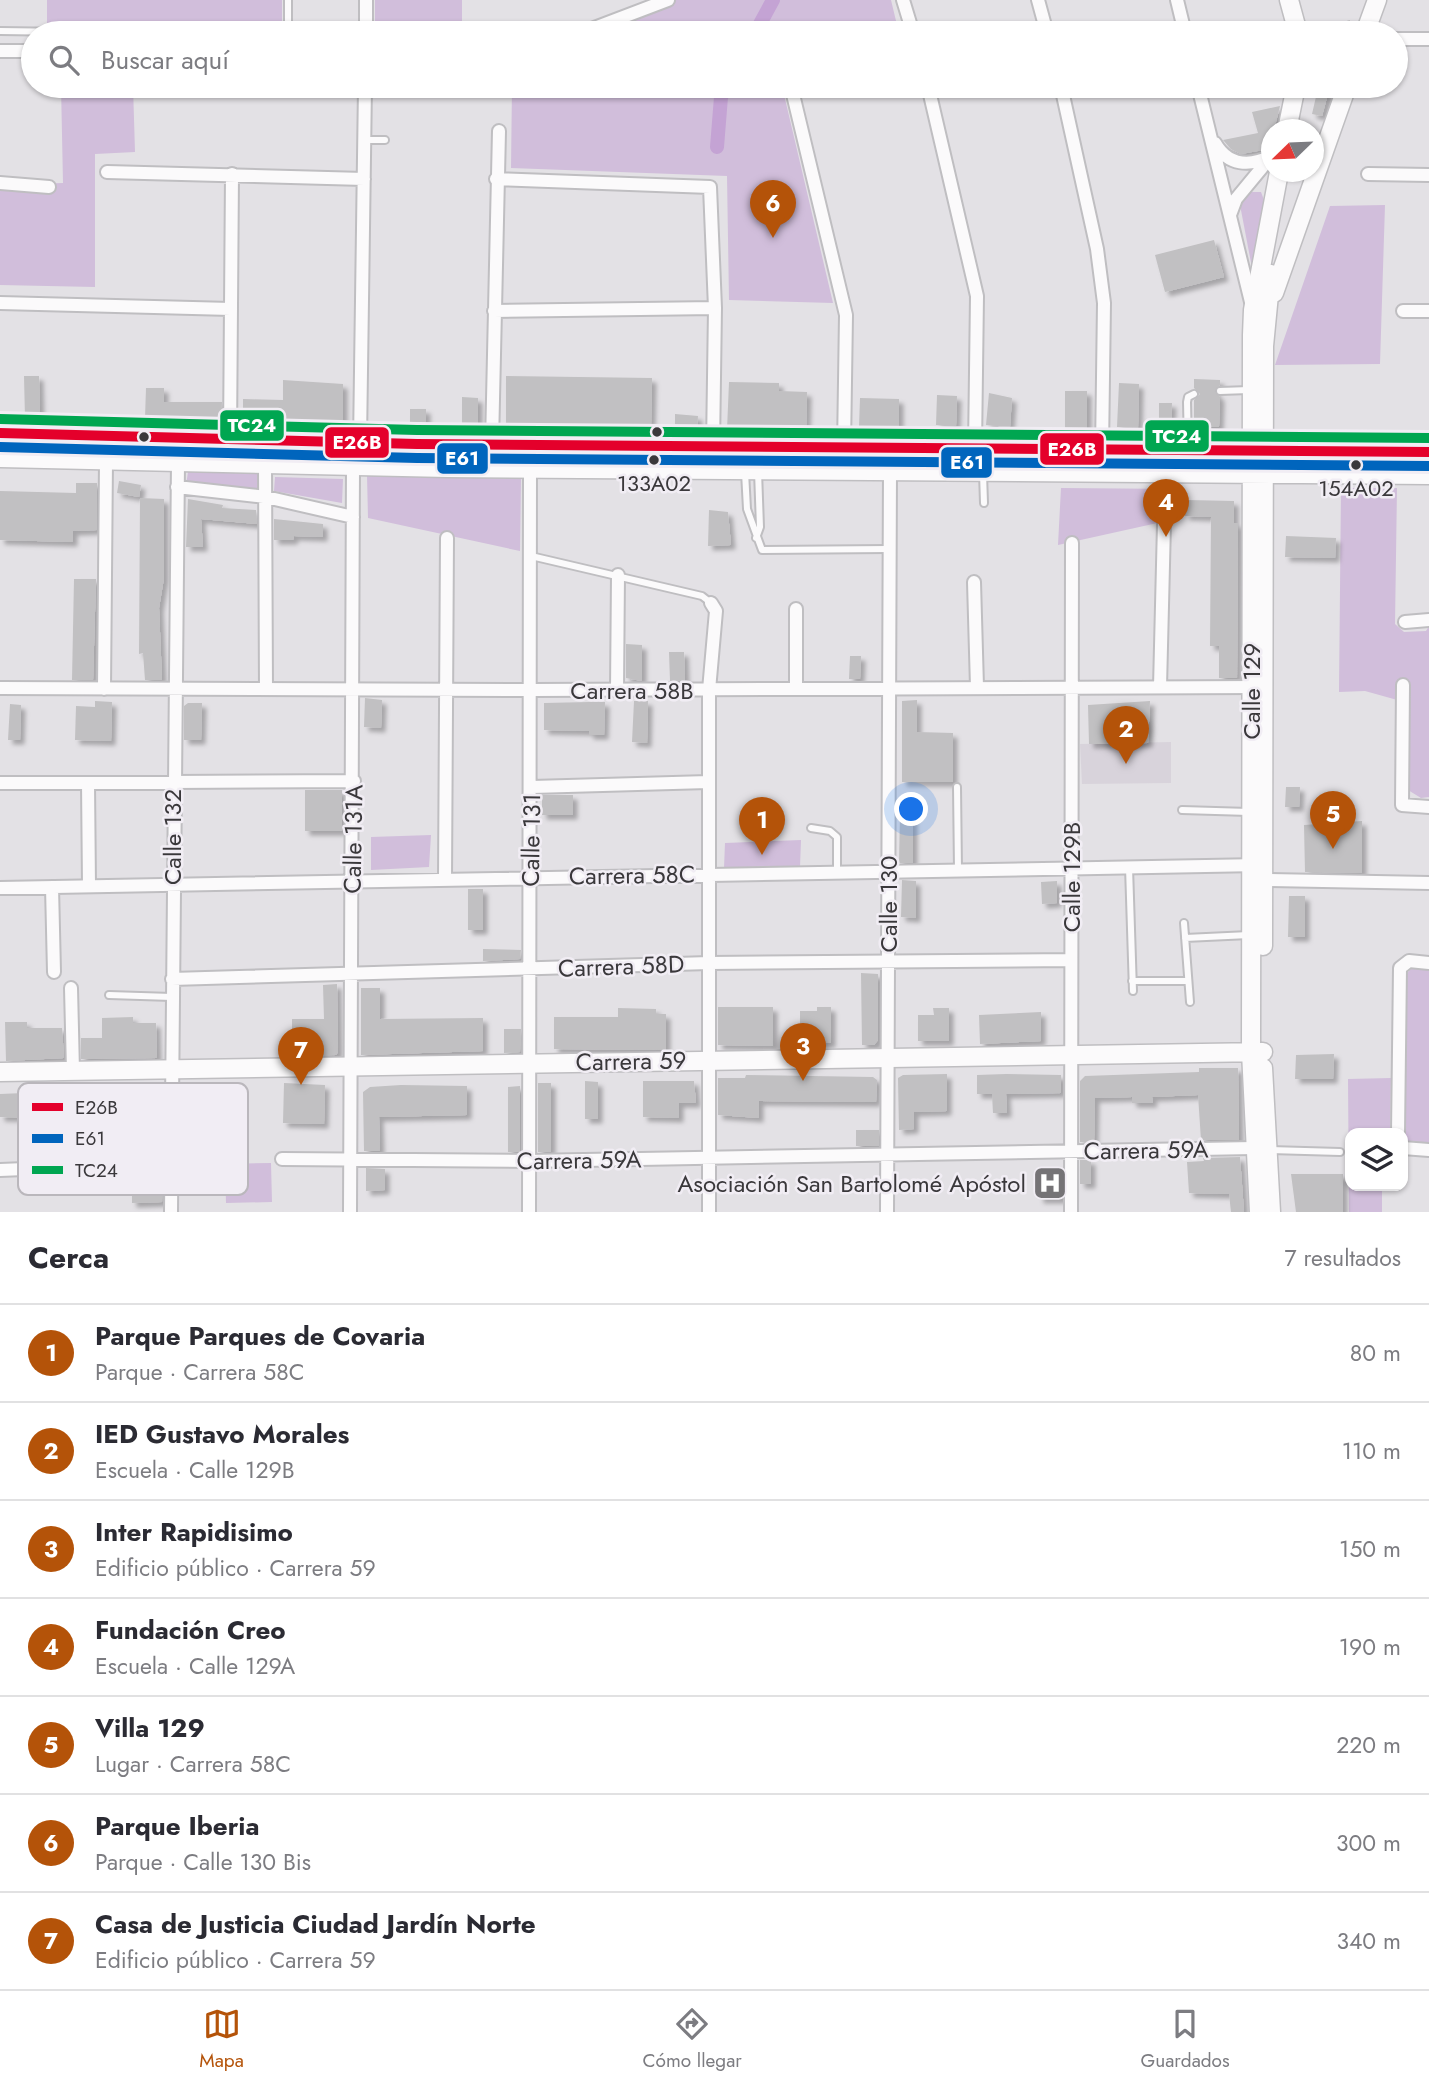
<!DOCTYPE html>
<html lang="es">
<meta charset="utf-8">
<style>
:root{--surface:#fff;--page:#f2f2f3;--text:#2b2b33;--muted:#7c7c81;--line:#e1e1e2;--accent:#b45309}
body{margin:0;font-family:Jost,sans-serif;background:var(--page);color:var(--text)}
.controls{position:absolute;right:21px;bottom:21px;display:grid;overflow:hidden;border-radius:14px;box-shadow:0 2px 5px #0004}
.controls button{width:63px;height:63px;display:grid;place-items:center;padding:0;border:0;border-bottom:2px solid var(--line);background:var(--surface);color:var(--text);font:35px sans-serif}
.compass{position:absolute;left:1261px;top:119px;width:63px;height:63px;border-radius:50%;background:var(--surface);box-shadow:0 2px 5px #0004;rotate:247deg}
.you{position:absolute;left:912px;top:810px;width:24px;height:24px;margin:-18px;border:5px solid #fff;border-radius:50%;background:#1a73e8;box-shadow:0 0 0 10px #1a73e833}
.badge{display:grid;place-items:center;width:46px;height:46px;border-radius:50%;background:var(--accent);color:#fff;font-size:23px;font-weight:700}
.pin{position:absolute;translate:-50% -58px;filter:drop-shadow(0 2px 4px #0008)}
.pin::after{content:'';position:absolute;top:37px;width:24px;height:21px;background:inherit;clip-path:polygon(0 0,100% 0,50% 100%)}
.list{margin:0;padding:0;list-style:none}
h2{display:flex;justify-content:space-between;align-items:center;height:91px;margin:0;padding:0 28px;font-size:30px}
h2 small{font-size:23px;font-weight:400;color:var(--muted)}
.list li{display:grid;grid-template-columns:46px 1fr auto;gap:21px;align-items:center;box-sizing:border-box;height:98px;padding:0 28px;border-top:2px solid var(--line)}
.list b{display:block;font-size:26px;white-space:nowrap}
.list p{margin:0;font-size:23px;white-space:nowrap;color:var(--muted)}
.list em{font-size:23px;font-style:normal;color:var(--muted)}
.icon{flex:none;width:38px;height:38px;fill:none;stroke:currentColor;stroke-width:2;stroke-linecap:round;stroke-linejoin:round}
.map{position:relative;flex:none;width:1429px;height:1212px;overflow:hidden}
.search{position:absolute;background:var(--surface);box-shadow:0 2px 5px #0004;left:21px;right:21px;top:21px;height:77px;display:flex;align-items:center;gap:18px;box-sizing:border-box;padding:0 24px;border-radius:38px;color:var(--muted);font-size:26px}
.sheet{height:777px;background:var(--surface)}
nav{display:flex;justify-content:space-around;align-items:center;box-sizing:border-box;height:98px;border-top:2px solid var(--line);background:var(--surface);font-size:19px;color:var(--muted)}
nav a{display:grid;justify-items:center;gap:4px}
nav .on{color:var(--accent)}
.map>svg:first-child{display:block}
.built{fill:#d8d3db}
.green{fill:#d1bedb}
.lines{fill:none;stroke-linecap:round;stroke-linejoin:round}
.canal{stroke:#c4a3d4;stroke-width:14}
.building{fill:#c1c0c2;filter:url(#shadow)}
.lane-casing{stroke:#bfbec1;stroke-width:10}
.street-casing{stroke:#bfbec1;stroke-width:16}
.secondary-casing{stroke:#bfbec1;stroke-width:21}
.lane{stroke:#fbfafb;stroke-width:6}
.street{stroke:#fbfafb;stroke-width:12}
.secondary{stroke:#fbfafb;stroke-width:18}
.bus-1-casing{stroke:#f1edf4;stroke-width:16}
.bus-2-casing{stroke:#f1edf4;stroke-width:16}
.bus-3-casing{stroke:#f1edf4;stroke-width:16}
.bus-1{stroke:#e4002b;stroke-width:10}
.bus-2{stroke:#0065bd;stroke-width:10}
.bus-3{stroke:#00a651;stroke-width:10}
.bus-dot{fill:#3a383b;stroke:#f1edf4;stroke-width:2.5}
.labels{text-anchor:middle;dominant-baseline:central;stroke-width:5;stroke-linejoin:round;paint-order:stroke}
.bus-label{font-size:22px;fill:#3a383b;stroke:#f1edf4}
.street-label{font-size:24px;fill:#3a383b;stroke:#f1edf4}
.poi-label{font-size:24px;fill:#3a383b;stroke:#f1edf4;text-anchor:end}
.key{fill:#f1edf4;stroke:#bab7bc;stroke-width:2}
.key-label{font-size:19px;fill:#3a383b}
.line-badge{stroke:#f1edf4;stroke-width:2.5}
.badge-label{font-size:19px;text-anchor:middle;font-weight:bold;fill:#fff}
</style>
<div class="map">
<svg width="1429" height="1212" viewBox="0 0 1429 1212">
<defs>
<filter id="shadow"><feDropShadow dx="4.5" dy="4.5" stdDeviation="2" flood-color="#0004"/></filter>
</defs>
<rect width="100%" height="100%" fill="#e3e1e5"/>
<path class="built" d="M1171,742V783L1082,784L1080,744Z"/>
<path class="green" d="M47,0H282V29L47,25Z
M375,0H462V33H375Z
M675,0H891L897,25L867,33H575Z
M61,86H133L135,152L95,154V287L0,285V185L63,183Z
M512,86H782L833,303L729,300L727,176L511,168Z
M1246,192H1261L1267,208L1253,273L1240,205Z
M1385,205L1380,364L1275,365L1330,206Z
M0,440L1140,456L1063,464L0,452Z
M188,472L258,473L259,492L186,485Z
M367,475L521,479L520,551L368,518Z
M275,477L343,479L342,503L274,491Z
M1061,488L1181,489L1180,518L1058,545Z
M1341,488H1397L1395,624L1404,632L1426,631L1429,626V797L1421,798L1408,790V703L1365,691L1339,692Z
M431,835L429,867L371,870V837Z
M801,840L800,867L724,868L725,843Z
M1413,967L1429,970V1145L1409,1146L1404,1138L1407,973Z
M1391,1078L1390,1128L1361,1129V1133H1350V1186H1382V1212H1349L1348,1079Z
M271,1163L272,1202L226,1203L225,1164Z"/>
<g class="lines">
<path class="canal" d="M755,33L773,0
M717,147L721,97L727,86"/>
</g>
<path class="building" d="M1350,20L1346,33H1315V30Z
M1318,88L1329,90L1322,116L1312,114Z
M1280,106L1274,130H1271V144L1263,150L1241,154L1231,149L1223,140L1258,133L1252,112Z
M1214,240L1224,277L1165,292L1155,255Z
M24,376H39L40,418H25Z
M506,376L652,378L651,426L506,424Z
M1194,379L1220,380V385L1214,391L1220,397L1219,427H1194V400L1200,394L1194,388Z
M283,380L343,384V421L300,420V423H282V426H264V419H243V399L283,400Z
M729,382L779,383V391L807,392L806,433L727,430Z
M1119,383L1139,384L1138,428L1117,427Z
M146,388H164V402H222L221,426H210V419L145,418Z
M1065,391H1087V431H1065Z
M989,393L1012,398L1010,427L986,425Z
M937,395L957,396L956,426L936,425Z
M462,397L478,398V427L462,426Z
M860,398L899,399V428L859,427Z
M1159,403H1172L1171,424H1159Z
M410,409H426V424H410Z
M675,414L698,416L697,431L675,430Z
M119,481L141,485L139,497L117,493Z
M76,483H97V530L73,531V542L0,540V491L76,493Z
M140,498L164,499V578L159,608L162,680H145L143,653L139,654Z
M188,499L223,505L222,508L256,510L257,524L201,519L203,547H186Z
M1186,500L1234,501V523H1238L1237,678H1219V646H1210L1211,517L1185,516Z
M709,510L728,512L731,545L708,546Z
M274,519L323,524V537L294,536L293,540H274Z
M1286,536L1336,538L1335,558L1285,557Z
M74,579H96L93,680H72Z
M626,644L642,645V681L626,678Z
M669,652H684L685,681H670Z
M850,656H861L860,679H849Z
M365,698L382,700L381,728L364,727Z
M917,700V732L953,733V782H902V701Z
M95,701L112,702L111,741L75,740L76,706L95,707Z
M634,701H648L647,743L632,742Z
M1150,701L1148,743L1089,744L1088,705Z
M590,702H605L604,735H589V731L544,730V703Z
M188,703H202L201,740H184V706Z
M10,704L21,705L20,740H8Z
M1286,787H1300L1299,807H1285Z
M305,790H342V831H305Z
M542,795H573V815H542Z
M900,815H913V863H899Z
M1362,821V873L1305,872L1304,825Z
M902,880L916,881V918L901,917Z
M1057,881V903L1042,904L1041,882Z
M468,889H483V930H468Z
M1289,896H1305V937H1288Z
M483,949L521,950L520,959L483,961Z
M861,973L878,974V1040L874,1045H862Z
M337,984L338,1052L336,1055L292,1056V1019H324L323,985Z
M361,988H380V1019L483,1018V1051L361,1055Z
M718,1007H773V1046L718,1045Z
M817,1007H831V1043H800V1011H817Z
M618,1008L656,1009V1014H666V1050L554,1049V1017H618Z
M933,1008H949V1041H918V1015H934Z
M1041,1012V1041L980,1044L979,1015Z
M133,1017V1023H156L157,1058L81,1059V1038H102V1018Z
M5,1022H27V1028H62L64,1058L6,1061Z
M504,1029H521L520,1052L504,1053Z
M1334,1054L1333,1079H1295L1296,1055Z
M1199,1068H1238L1239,1140H1201L1198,1095L1152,1097L1153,1103H1132V1097L1095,1098L1094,1142H1080V1081L1085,1076L1199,1072Z
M947,1074V1111L914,1112V1129L899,1130L898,1078L903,1075Z
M1006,1074L1061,1075V1093L1006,1094L1007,1113H993L992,1094H977V1075Z
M746,1075L873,1077L877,1080L876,1102L759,1101V1118L718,1115V1078H745Z
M585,1081L598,1082V1119H585Z
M643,1081H694L696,1103H679V1118L643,1117Z
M284,1083L325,1085L324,1124L283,1123Z
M538,1083H551V1152H538Z
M401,1085L467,1086V1115L379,1117L380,1151H364L363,1092L370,1087Z
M520,1086V1152H508V1087Z
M48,1092H76V1118H62V1124L48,1125V1118L0,1117V1094Z
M856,1130H879V1146H856Z
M1240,1157L1244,1212H1231L1229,1194L1189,1193L1187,1162L1204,1161L1203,1158Z
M1080,1160H1091V1184H1080Z
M1039,1167H1062V1199H1039Z
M366,1168L385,1169V1190L366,1191Z
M1291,1174H1343V1212H1296Z
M163,1177L162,1202L132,1203V1179Z"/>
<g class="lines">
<g class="lane-casing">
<path id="lane" d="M0,31L143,33
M283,33L288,27V0
M364,140H385
M1220,391L1249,390
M1188,448L1187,402L1188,397L1194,394
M745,472L747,509L762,550L889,549
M983,473L984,503
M756,538L760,527L758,471
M531,556L702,596L711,603
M957,787L958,870
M1182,810L1249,812
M811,828L830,831L837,837V873
M1129,867L1133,991
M1184,923L1190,1002
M1185,938L1249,935
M1132,981H1188
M109,995L172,997
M1269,1150L1340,1152"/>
</g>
<g class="street-casing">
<path id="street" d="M903,0L913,33
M1038,0L1047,33
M1177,0L1185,33
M366,33V0
M581,33L668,0
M1396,39H1429
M0,51H33
M791,86L846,315L844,447
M928,86L977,296L975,447
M1061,86L1097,249L1104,303L1102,450
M1198,86L1252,306
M1215,143C1228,166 1249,167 1272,156
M107,172L364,179
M1368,174L1429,175
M496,179L710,187L715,308L713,446
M0,183L49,187
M1230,215L1236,199L1269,159
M0,303L231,309
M494,311L715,308
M1403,311H1429
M230,439L232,174
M360,442L365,86
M492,444L499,131
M265,465L266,689
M177,487L266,497L353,517
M974,582L977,687
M796,609V689
M1405,622L1429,620
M1403,685L1402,805L1429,807
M1160,687L1164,524
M0,688L532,690L1260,687
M104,689L106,461
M617,690L618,575
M0,783L354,781
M88,783L89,886
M532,787L708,782
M445,879L447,538
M1264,880L1429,883
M52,887L54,972
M0,888L1260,865
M172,979L709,963L1071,960
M71,988L73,1071
M1398,1133L1400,968L1409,961L1429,963
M1403,1148L1429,1150
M282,1159L529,1161L1254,1148
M0,1170L171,1163
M171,1212L178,463
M350,1212L353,467
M529,1212L530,469
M709,1212V690L716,611L711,603
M887,1212L890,471
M1071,1212L1072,543"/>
</g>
<g class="secondary-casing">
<path id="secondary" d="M1289,0L1298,33
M1365,33L1377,0
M1287,130L1296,86
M1274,293L1347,86
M0,433L417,444L1429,452
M0,458L448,468L1429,475
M1263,946L1264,346L1271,274
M1263,1068L1271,1212
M0,1072L1263,1052
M1259,1212L1251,1052L1252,335L1253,310L1279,172"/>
</g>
<use href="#lane" class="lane"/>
<use href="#street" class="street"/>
<use href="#secondary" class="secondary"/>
<g class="bus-1-casing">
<path id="bus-1" d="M0,433L417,444L1429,452"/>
</g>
<g class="bus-2-casing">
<path id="bus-2" d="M0,447L417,458L1429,466"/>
</g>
<g class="bus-3-casing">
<path id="bus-3" d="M0,419L417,430L1429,438"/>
</g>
<use href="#bus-1" class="bus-1"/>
<use href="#bus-2" class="bus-2"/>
<use href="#bus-3" class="bus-3"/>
</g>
<defs>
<g id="hospital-square" transform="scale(1.75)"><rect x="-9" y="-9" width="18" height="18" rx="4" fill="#757376" stroke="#f1edf4"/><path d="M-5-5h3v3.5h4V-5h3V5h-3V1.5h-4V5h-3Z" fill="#fff"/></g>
</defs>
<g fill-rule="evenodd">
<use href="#hospital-square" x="1050" y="1183"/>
</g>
<g class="bus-dot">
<circle cx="657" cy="432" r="6"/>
<circle cx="144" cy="437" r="6"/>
<circle cx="654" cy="460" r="6"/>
<circle cx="1356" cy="465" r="6"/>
</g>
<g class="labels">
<g class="bus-label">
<text x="654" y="483">133A02</text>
<text x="1356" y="488">154A02</text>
</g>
<g class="street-label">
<text x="632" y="690">Carrera 58B</text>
<text transform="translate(1251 691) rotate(-90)">Calle 129</text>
<text transform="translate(172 837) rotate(-90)">Calle 132</text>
<text transform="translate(353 839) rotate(-89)">Calle 131A</text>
<text transform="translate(531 840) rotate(-89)">Calle 131</text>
<text transform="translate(632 875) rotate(-1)">Carrera 58C</text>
<text transform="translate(1071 877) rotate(-90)">Calle 129B</text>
<text transform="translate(888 904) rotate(-90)">Calle 130</text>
<text transform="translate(621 966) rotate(-2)">Carrera 58D</text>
<text transform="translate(631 1061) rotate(-1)">Carrera 59</text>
<text transform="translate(1146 1150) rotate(-1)">Carrera 59A</text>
<text transform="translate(579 1160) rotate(-1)">Carrera 59A</text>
</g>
<g class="poi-label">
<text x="1026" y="1183">Asociación San Bartolomé Apóstol</text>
</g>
</g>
<rect x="18" y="1083" width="230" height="112" rx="10" class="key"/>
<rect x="32" y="1103" width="31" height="8" fill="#e4002b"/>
<rect x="32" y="1134" width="31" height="9" fill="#0065bd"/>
<rect x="32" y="1166" width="31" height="8" fill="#00a651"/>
<g class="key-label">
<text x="75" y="1114">E26B</text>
<text x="75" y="1145">E61</text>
<text x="75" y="1177">TC24</text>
</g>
<g class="line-badge">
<rect x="219" y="409" width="66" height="33" rx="7" fill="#00a651"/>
<rect x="1144" y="419" width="66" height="34" rx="7" fill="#00a651"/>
<rect x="324" y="426" width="66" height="33" rx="7" fill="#e4002b"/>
<rect x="1039" y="432" width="66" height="34" rx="7" fill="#e4002b"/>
<rect x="436" y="442" width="53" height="33" rx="7" fill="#0065bd"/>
<rect x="940" y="446" width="53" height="33" rx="7" fill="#0065bd"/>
</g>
<g class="badge-label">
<text x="252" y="432">TC24</text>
<text x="1177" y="443">TC24</text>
<text x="357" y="449">E26B</text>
<text x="1072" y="456">E26B</text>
<text x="462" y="465">E61</text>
<text x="967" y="469">E61</text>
</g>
</svg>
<div class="controls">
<button><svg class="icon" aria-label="layers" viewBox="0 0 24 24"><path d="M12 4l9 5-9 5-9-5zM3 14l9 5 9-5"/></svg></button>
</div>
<svg class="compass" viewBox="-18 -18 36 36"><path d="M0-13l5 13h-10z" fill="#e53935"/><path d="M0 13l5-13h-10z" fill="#7c7c81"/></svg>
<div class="you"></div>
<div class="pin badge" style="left:762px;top:855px">1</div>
<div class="pin badge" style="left:1126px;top:764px">2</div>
<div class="pin badge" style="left:803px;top:1081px">3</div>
<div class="pin badge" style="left:1166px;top:537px">4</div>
<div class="pin badge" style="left:1333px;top:849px">5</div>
<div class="pin badge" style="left:773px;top:238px">6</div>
<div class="pin badge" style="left:301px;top:1085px">7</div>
<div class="search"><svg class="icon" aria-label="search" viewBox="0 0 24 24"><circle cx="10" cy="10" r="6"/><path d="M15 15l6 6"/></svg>Buscar aquí</div>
</div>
<section class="sheet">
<h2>Cerca<small>7 resultados</small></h2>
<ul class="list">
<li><span class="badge">1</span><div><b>Parque Parques de Covaria</b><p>Parque · Carrera 58C</p></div><em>80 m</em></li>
<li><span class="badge">2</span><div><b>IED Gustavo Morales</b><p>Escuela · Calle 129B</p></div><em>110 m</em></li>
<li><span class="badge">3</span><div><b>Inter Rapidisimo</b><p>Edificio público · Carrera 59</p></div><em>150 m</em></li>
<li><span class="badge">4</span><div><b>Fundación Creo</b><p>Escuela · Calle 129A</p></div><em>190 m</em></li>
<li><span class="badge">5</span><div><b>Villa 129</b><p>Lugar · Carrera 58C</p></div><em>220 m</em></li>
<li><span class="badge">6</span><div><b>Parque Iberia</b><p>Parque · Calle 130 Bis</p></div><em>300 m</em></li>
<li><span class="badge">7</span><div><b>Casa de Justicia Ciudad Jardín Norte</b><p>Edificio público · Carrera 59</p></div><em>340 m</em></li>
</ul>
</section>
<nav>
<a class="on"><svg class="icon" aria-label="map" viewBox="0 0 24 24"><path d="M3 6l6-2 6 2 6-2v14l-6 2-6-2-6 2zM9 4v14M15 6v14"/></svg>Mapa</a>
<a><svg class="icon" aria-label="directions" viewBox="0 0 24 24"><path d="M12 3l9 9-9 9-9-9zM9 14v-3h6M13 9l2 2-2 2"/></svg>Cómo llegar</a>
<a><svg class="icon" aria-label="saved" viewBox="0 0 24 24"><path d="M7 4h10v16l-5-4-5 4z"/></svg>Guardados</a>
</nav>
